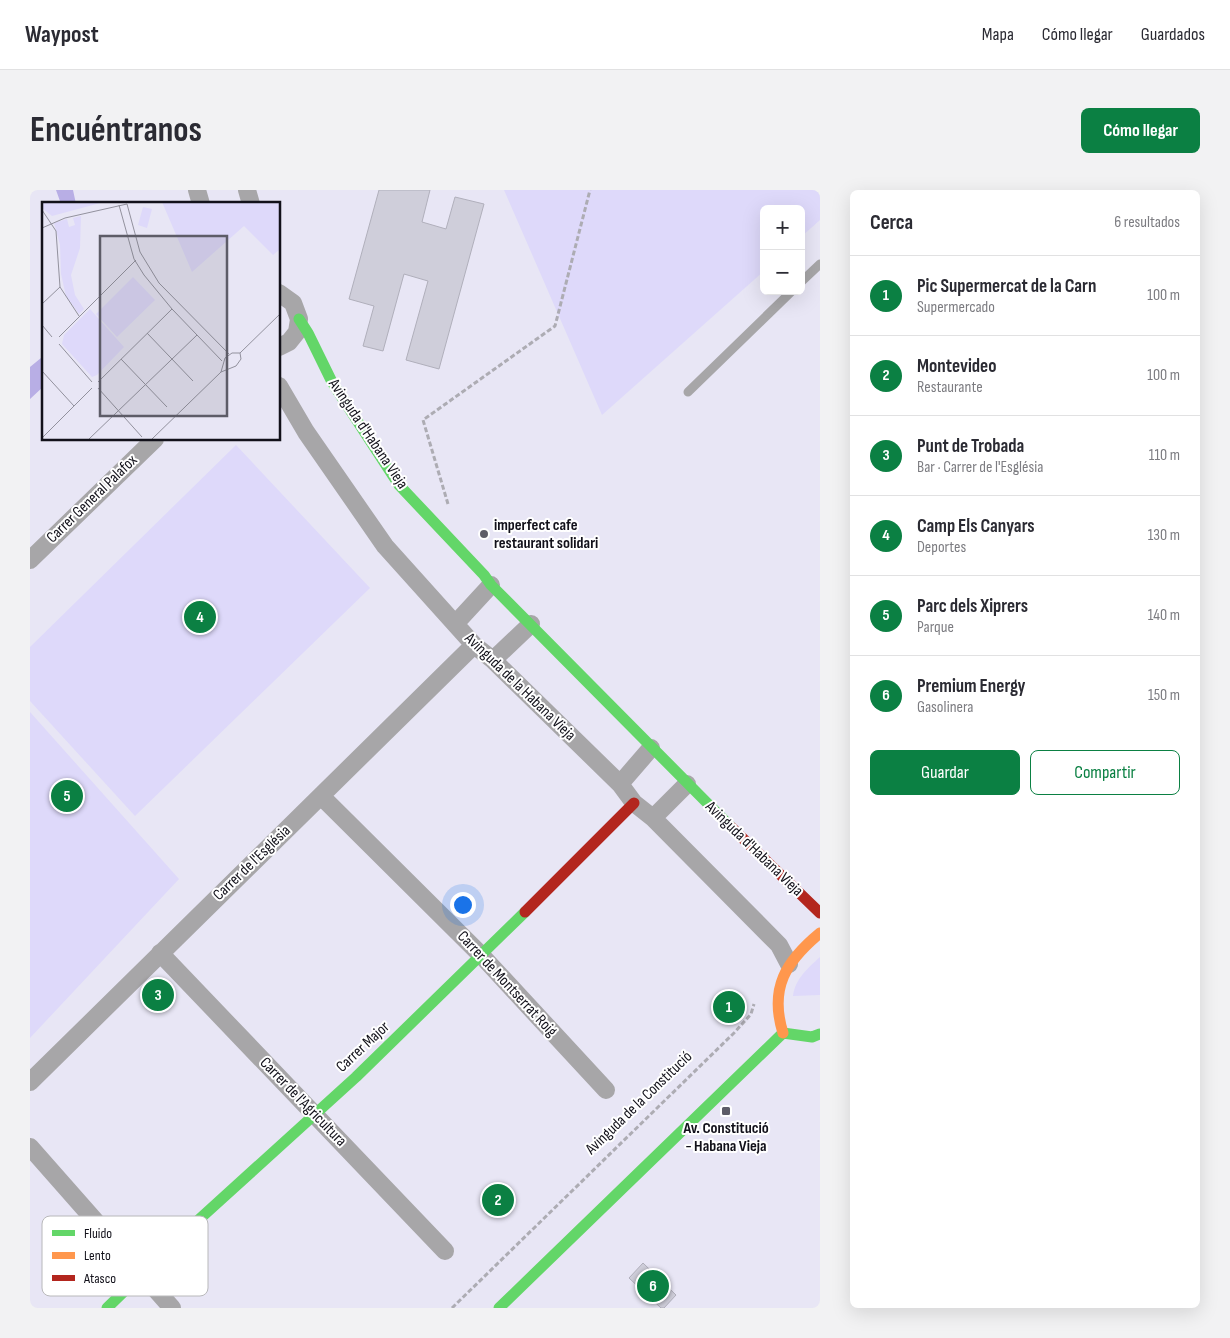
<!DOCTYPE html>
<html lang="es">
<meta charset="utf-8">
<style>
:root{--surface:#fff;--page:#f2f2f3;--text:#2b2b33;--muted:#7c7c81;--line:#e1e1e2;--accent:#0b8043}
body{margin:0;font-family:"Sofia Sans Condensed",sans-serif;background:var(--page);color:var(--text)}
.controls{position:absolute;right:15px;top:15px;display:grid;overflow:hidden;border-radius:8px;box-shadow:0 5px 20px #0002}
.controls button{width:45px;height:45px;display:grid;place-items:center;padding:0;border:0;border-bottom:1px solid var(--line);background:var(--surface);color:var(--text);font:25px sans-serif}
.you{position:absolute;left:432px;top:714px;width:18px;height:18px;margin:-12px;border:4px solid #fff;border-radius:50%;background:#1a73e8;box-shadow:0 0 0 8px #1a73e833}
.badge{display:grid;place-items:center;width:32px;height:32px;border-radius:50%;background:var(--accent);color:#fff;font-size:16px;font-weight:700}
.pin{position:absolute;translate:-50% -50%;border:2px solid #fff;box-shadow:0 1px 5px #0006}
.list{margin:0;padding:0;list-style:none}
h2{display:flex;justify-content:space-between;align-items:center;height:65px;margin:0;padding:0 20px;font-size:21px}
h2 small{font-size:16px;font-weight:400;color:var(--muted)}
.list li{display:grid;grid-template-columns:32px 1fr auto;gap:15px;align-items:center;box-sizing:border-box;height:80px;padding:0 20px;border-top:1px solid var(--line)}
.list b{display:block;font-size:19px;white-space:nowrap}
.list p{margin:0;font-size:16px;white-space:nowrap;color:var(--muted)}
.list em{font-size:16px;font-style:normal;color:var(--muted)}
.actions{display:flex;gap:10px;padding:15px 20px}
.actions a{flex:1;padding:11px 0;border:1px solid var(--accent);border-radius:8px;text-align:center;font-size:18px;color:var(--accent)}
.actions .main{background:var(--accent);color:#fff}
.map{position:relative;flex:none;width:790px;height:1118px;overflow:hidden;border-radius:8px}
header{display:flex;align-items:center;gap:30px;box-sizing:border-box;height:70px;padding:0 25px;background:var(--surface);border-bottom:1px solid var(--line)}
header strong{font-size:24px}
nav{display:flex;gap:28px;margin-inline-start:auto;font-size:18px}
.intro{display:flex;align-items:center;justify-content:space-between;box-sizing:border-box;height:120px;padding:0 30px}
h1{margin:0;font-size:35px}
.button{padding:12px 22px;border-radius:8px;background:var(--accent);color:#fff;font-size:18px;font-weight:700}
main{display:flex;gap:30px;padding:0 30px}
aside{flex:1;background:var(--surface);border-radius:8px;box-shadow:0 5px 20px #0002}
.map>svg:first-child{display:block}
.green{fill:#ded9fa}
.water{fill:#b8aee5}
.building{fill:#cfceda;stroke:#b0afbb}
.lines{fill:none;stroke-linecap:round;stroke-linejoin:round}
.path{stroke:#adacb3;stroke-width:3;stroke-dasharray:5 2.5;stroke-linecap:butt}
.lane{stroke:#a7a6a8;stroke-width:9}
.street{stroke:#a7a6a8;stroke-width:18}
.fast{stroke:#63d668;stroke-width:11}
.slow{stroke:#ff974d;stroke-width:11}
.jam{stroke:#b3261e;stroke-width:11}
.poi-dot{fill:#5d5c67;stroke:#fff;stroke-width:2}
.labels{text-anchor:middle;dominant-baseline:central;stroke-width:4;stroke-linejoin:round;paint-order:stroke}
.street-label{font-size:16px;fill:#12111a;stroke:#fff}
.poi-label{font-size:16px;font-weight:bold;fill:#12111a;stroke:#fff;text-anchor:start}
.inset-road{fill:none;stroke:#92919d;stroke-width:1}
.view{fill:#5d5c67;fill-opacity:0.15;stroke:#5d5c67;stroke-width:2.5}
.inset-edge{fill:none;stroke:#12111a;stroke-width:2.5}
.key{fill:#fff;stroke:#b8b8ba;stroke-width:1}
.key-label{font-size:14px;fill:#12111a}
</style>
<header>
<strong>Waypost</strong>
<nav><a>Mapa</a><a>Cómo llegar</a><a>Guardados</a></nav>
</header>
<div class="intro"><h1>Encuéntranos</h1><a class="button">Cómo llegar</a></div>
<main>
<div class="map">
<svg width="790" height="1118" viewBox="0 0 790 1118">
<rect width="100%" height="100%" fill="#e8e6f5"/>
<path class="green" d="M474,0H790V30L771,47V19H734V81L572,225Z
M206,255L340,398L105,626L0,511V457Z
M0,522L149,689L0,848Z
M790,767V805L763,806C765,789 778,778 790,767Z"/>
<path class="water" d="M26,0H43L46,14H31Z
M11,168L14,171V196L0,209V177Z"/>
<path class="building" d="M349,0H400L392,32L416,39L425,7L454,14L409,179L376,170L398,91L374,84L353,161L333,156L344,116L319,109Z
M613,1073L646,1105L634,1118H631L599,1088Z"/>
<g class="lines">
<path class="path" d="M418,314L393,230L525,136L560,0
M422,1118L705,842L721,824L724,814"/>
<path class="lane" d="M771,92L790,74
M658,202L762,101"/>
<path class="street" d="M167,0L171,14
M217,0L221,14
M249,103L263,113L269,129L267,142L259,152L249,157
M249,196L276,242L355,356L444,455L463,470L590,594L604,613L623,628L749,755L759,774
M0,370L125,249
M426,433L461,395
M463,470L501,434
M590,594L621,558
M291,606L452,766L576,900
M623,628L657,594
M130,763L415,1061
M0,892L444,455
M0,957L142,1118"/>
<path class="fast" d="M269,129L278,143L302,192L369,295L454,385L461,395L701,637
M753,843L782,847L790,844
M77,1118L153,1044L326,887L495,722
M469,1118L753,843"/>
<path class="slow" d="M753,843C739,798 756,771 790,743"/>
<path class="jam" d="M701,637L790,723
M495,722L604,613"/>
</g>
<g class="poi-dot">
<circle cx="454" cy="344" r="5"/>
<rect x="691" y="916" width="10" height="10" rx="2.5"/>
</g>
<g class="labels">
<g class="street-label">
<text transform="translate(338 244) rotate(56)">Avinguda d'Habana Vieja</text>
<text transform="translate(62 309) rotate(-44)">Carrer General Palafox</text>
<text transform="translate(490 497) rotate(44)">Avinguda de la Habana Vieja</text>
<text transform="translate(724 659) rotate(44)">Avinguda d'Habana Vieja</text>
<text transform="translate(222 673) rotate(-44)">Carrer de l'Església</text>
<text transform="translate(477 794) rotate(47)">Carrer de Montserrat Roig</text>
<text transform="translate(333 857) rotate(-43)">Carrer Major</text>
<text transform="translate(273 912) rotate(46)">Carrer de l'Agricultura</text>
<text transform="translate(609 913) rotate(-44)">Avinguda de la Constitució</text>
</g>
<g class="poi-label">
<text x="464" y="335">imperfect cafe<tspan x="464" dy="18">restaurant solidari</tspan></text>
<text x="696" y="938" text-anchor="middle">Av. Constitució<tspan x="696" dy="18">- Habana Vieja</tspan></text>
</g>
</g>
<g transform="translate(12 12)">
<rect width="238" height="238" fill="#e8e6f5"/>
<path d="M0,0H62L10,14L0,6ZM120,0H237V48L231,53L202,24L150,70ZM101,5L110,7L105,26L96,23ZM39,14L38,46L29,73L33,93L42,107L37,112L24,94L19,72L18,43L12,21L25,17L27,25L33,23L31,16ZM91,75L113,98L75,135L54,112ZM48,107L82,145L55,173L50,175L20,142L22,133Z" fill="#ded9fa"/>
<path class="inset-road" d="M77,3L92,57L102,73L130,107L180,159M0,8L14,29L18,85L37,114M0,26L23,16L85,2L98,50L117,81L187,152M0,102L18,85M0,123L10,135M105,131L151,179M17,135L94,58M17,142L50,180M79,157L125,205M0,169L32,204M179,170L183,156L190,151H198L238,112M179,170L194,164L199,157L198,151M56,180L130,107M56,186L100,235M0,236L50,186M47,237L155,133M110,237L179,170"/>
<path class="view" d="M58,34H185V214H58Z"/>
<rect width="238" height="238" class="inset-edge"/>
</g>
<rect x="12" y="1026" width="166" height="80" rx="8" class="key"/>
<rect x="22" y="1040" width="23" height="6" fill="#63d668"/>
<rect x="22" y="1062" width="23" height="7" fill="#ff974d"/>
<rect x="22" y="1085" width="23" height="6" fill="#b3261e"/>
<g class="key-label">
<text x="54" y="1048">Fluido</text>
<text x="54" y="1070">Lento</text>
<text x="54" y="1093">Atasco</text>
</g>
</svg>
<div class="controls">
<button>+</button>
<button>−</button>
</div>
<div class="you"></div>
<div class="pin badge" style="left:699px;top:817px">1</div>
<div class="pin badge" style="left:468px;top:1010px">2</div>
<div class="pin badge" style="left:128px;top:805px">3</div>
<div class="pin badge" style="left:170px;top:427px">4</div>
<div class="pin badge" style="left:37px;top:606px">5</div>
<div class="pin badge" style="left:623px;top:1096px">6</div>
</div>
<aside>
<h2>Cerca<small>6 resultados</small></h2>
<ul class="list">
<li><span class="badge">1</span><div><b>Pic Supermercat de la Carn</b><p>Supermercado</p></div><em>100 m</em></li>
<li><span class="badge">2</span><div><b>Montevideo</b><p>Restaurante</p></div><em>100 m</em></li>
<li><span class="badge">3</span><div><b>Punt de Trobada</b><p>Bar · Carrer de l'Església</p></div><em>110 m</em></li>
<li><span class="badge">4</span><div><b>Camp Els Canyars</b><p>Deportes</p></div><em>130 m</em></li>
<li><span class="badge">5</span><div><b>Parc dels Xiprers</b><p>Parque</p></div><em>140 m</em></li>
<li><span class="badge">6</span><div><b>Premium Energy</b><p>Gasolinera</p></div><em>150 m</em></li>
</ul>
<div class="actions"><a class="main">Guardar</a><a>Compartir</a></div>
</aside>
</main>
